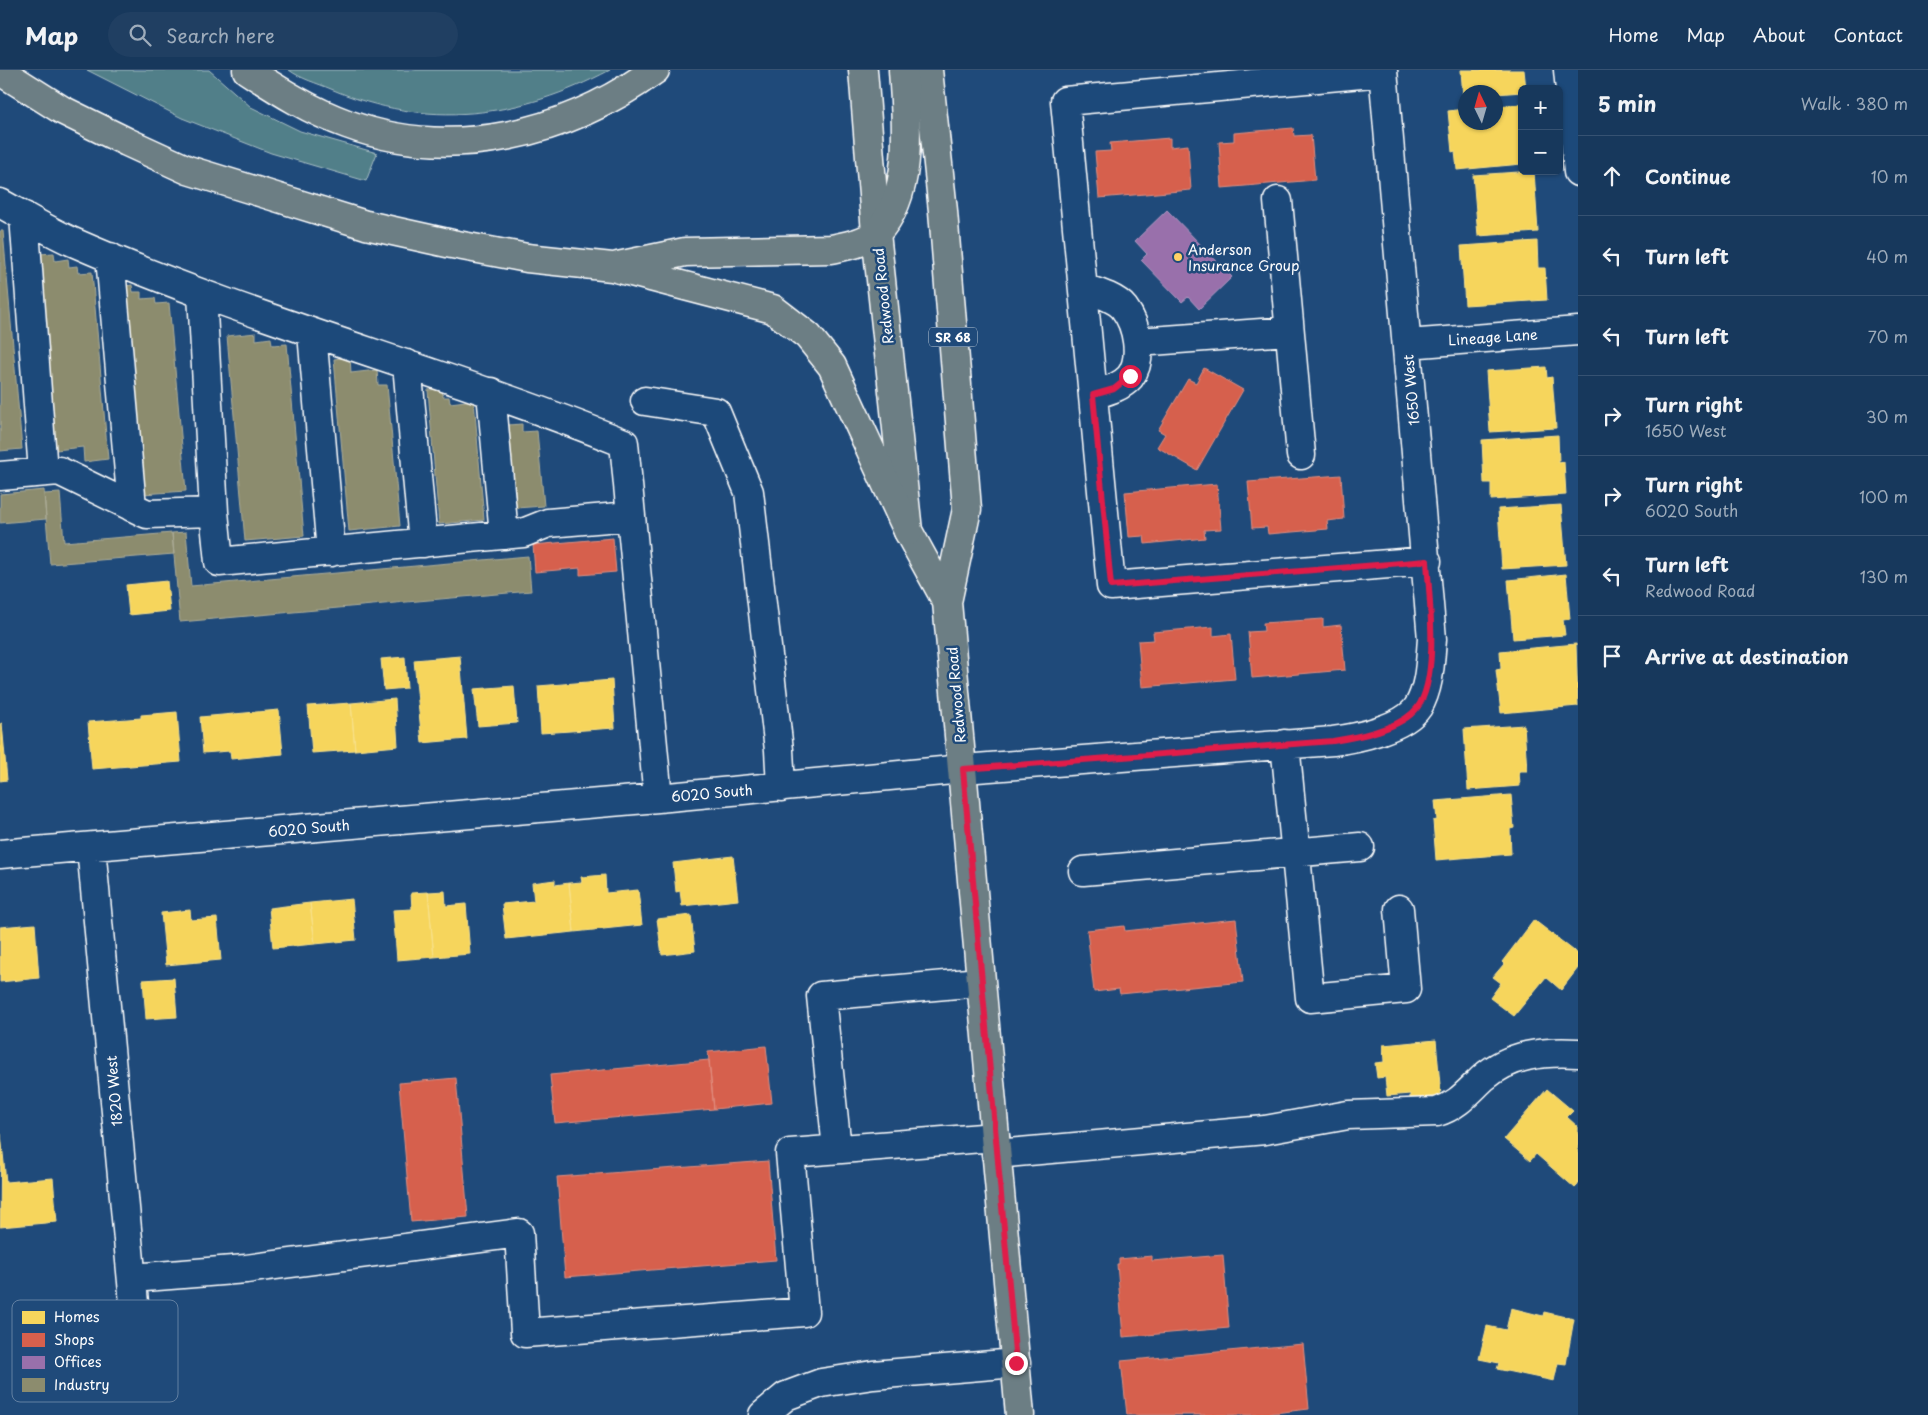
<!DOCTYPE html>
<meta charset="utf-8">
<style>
:root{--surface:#17385c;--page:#203f62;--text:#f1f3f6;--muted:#9eacbb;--line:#365272}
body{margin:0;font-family:"Playpen Sans",sans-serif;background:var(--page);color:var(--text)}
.controls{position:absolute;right:15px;top:15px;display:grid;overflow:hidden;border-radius:8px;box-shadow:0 1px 4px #0004}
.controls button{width:45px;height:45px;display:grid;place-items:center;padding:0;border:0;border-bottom:1px solid var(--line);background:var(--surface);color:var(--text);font:25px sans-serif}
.compass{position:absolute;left:1458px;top:15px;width:45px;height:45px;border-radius:50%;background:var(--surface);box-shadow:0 1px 4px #0004;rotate:355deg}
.stop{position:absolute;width:15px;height:15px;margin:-11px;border:4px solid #e11d48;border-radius:50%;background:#fff}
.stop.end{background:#e11d48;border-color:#fff;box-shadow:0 1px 5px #0008}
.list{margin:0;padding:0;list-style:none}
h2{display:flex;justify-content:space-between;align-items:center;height:65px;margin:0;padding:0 20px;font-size:21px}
h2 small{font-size:16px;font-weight:400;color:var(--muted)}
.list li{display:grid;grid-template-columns:32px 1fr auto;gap:15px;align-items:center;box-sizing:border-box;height:80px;padding:0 20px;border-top:1px solid var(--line)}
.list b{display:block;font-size:19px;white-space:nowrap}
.list p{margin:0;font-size:16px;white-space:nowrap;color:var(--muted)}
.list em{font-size:16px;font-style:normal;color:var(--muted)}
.icon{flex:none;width:28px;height:28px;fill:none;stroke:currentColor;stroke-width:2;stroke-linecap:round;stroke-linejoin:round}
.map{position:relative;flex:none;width:1578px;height:1345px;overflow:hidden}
header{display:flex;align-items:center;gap:30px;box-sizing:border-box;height:70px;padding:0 25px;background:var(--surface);border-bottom:1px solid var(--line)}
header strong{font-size:24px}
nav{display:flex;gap:28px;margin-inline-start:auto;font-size:18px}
.search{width:350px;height:45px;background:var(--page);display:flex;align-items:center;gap:12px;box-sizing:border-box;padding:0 18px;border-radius:28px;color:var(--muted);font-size:19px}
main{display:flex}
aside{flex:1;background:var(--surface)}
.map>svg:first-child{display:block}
.green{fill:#517f89;stroke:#a8bfc4}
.homes{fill:#f6d55c;stroke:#f9e28d}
.shops{fill:#d6604d;stroke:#e29082}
.offices{fill:#9970ab;stroke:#b89bc4}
.industry{fill:#8c8c6e;stroke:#aeae9a}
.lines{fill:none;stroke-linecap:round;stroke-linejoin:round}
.minor-casing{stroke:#fff;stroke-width:31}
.major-casing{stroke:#fff;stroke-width:31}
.highway-casing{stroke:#fff;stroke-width:31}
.minor{stroke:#1f4a7a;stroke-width:28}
.major{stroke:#6c7e84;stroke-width:28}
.highway{stroke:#6c7e84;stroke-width:28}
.route{stroke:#e11d48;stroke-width:6}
.poi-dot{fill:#ffd166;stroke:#1f4a7a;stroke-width:2}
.labels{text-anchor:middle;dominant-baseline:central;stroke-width:5;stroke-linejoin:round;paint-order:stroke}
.shield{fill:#1f4a7a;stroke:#bcc9d7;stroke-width:1}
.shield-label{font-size:12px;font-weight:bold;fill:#fff}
.poi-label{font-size:14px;fill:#fff;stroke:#1f4a7a;text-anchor:start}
.street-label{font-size:14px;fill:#fff;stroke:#1f4a7a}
.key{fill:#1f4a7a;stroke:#6280a2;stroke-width:1}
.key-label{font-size:14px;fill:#fff}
</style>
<header>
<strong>Map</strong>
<div class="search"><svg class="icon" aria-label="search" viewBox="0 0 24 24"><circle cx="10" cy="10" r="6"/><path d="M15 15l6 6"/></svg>Search here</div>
<nav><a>Home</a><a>Map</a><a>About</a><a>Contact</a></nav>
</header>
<main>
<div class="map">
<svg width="1578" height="1345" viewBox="0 0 1578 1345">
<rect width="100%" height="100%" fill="#1f4a7a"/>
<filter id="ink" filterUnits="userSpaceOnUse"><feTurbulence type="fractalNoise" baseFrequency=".02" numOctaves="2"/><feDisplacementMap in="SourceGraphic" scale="10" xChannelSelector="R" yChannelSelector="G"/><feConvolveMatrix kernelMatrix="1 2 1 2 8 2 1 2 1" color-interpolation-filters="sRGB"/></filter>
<g filter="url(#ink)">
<path class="green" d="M87,0H209L251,37L300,61L377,83L366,111L271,83L182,48Z
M289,0H610C520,48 427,60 331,19C317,13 301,9 289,0Z"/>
<path class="homes" d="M1461,0H1524L1526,19H1522V22L1496,24L1466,22V27H1463Z
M1522,34V94L1457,100L1455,81L1452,82L1448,41L1466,39V52H1496V36Z
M1534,101L1538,162L1478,166L1473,105Z
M1537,171L1538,198H1545L1547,230L1465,235L1461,176Z
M1546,297L1547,308L1552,307L1556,358L1490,362L1486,301Z
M1558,365L1559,393L1564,392L1566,425L1491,430V413H1484L1482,370Z
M1561,435L1566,495L1502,499L1498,439Z
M1566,504L1570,549L1563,550L1565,565L1513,569L1508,510Z
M167,511L170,541L129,545L126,515Z
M1576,574L1578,636L1501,643L1496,600L1501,599L1500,581Z
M460,586L467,669L422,673L414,590Z
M405,587L407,618L384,620L381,589Z
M612,610L615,658L541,663L538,616Z
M514,616L517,653L478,656L474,619Z
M395,629L398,676L355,680L351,633Z
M351,633L355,680L312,683L308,636Z
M279,640L283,684L231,689L230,681L203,683L200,647Z
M177,642L181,692L92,699L88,652L141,648V645Z
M2,653L7,710L0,711V654Z
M1524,655L1527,701H1519L1520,716L1468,720L1464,659Z
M1511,725L1514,758L1510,759L1511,784L1436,790L1433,751L1437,750L1435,731Z
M733,786L738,830L682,836L680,821L676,822L673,793Z
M605,805L606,823L638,820L642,855L574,862L569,813L582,812L581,807Z
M555,810V815L569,813L574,862L506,869L502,834L534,831L532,813Z
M445,821L446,836L466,834L470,884L434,887L428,822Z
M428,822L434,887L397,890L393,840L412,839L411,823Z
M352,829L356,870L315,874L310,833Z
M310,833L315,874L273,878L269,838Z
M190,840L191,850L217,848L221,890L166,895L161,843Z
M691,845L695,881L662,885L657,849Z
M1534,850L1578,884V898L1561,920L1546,907L1514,946L1490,928L1501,913L1493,907L1504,894L1502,892Z
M35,854L39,908L0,912V857Z
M174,908L177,947L146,949L143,910Z
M1436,970L1441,1026L1410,1029V1024L1387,1026L1385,1007L1377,1008L1375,993L1384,992L1383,975Z
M1547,1019L1573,1041L1567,1047L1578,1057V1115L1575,1118L1536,1084L1530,1091L1504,1069Z
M1,1064L6,1112L53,1108L57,1152L0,1157Z
M1511,1238L1543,1246L1544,1242L1574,1249L1566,1294L1558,1293L1554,1311L1497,1299L1499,1293L1479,1289L1487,1256L1506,1260Z"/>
<path class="shops" d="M1293,58L1294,66L1311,65L1315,110L1222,118L1219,72L1234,71V63Z
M1170,68V77L1188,75L1191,120L1099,128L1095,82L1111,81L1110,73Z
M1204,298L1243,320L1197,400L1157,377L1165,364L1158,360L1188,309L1196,313Z
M1341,405L1344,449L1327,451L1328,459L1268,464L1267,457L1252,458L1248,412Z
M1217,414L1221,459L1204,460L1205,468L1145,474L1144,466L1129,467L1125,422Z
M613,468L616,502L580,505V498L535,502L533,475Z
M1323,549V557L1341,555L1345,600L1252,608L1248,562L1264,561L1263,553Z
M1213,557V566L1231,564L1235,609L1142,617L1138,571L1154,570L1153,562Z
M1236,849L1243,912L1120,924L1119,919L1094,922L1087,860L1124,856L1125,861Z
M766,976L772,1033L714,1039L708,982Z
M709,990L714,1039L555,1053L550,1005Z
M456,1008L468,1147L411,1152L399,1013Z
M768,1091L776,1190L565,1207L557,1107Z
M1223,1185L1229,1258L1123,1267L1117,1194H1119V1189L1152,1186V1191Z
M1303,1274L1309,1339L1256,1345H1127L1121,1291Z"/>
<path class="offices" d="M1167,140L1232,207L1199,239L1188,227L1182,232L1141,190L1147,184L1135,171Z"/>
<path class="industry" d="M0,161H3L22,379L0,381Z
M54,183L55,191L68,189L69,197L77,196L78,203L92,202L108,389L84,392L83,377L56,380L39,184Z
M132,215L133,222H141V229L155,228L156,234L169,233L186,421L143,424L125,216Z
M256,263V270L271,268L272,275L287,274L304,466L245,471L227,266Z
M350,287L351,303L377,300L378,315H387L400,456L349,461L334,289Z
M442,319L443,327H449L450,333L474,330L484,450L439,454L428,320Z
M522,354V362L537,361L544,436L516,438L508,355Z
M44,420L46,449L0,453V424Z
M60,423L64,472L172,463L174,484L50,494L44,424Z
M186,462L191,516L528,486L531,521L180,552L172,463Z"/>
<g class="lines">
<g class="minor-casing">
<path id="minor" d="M1568,0L1578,102
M1383,2L1065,31L1111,516L1427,491
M1278,131L1301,385
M0,133C24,146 48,161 73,172C253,251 443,300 624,373L631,446
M24,146L43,402
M110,187L132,437
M1083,218C1095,222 1115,227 1124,238C1137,255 1144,288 1130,307C1120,318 1106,321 1093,325
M202,224L214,442
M312,263L331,482
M1138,272L1289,261
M1407,274L1578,261
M407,294L423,473
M491,322L504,465
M645,331L716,342L749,422L779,680L781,717
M0,406L59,401L147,444L214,442L219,492L523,463L548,453L631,446L658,728
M1285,674L1310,928L1406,919L1399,839
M91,777L137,1265
M0,784L658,728L963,699L1333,671C1357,668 1404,658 1418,637C1430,617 1430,591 1432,569L1383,0
M1083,801L1360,777
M837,1079L821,926L980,912
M996,1084L1265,1060L1348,1045L1437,1042C1457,1036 1468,1022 1483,1008C1510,984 1544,981 1578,983
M132,1208L246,1199L519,1163L525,1263L804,1242L790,1083L995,1067
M763,1345L786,1326L821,1313L873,1305L1016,1293"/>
</g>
<g class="major-casing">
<path id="major" d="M863,0L876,163L908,461L947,532
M928,0L943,141L967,439L947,532L1020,1345"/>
</g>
<g class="highway-casing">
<path id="highway" d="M247,0C279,21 311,41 347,54C452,93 567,64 655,0
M0,1L62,40L127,72L188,100L266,124L366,155L452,174L527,188L612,197L773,239L808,266L832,296L908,461
M618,196L685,182L831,179C846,176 866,173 877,162C915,123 906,49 903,0"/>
</g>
<use href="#minor" class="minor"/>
<use href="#major" class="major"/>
<use href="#highway" class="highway"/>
</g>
</g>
<g class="lines" filter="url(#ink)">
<path class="route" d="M1016,1293L963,699L1333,671C1358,667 1401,659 1417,638C1440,608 1429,527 1427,491L1111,516L1093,325L1114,319L1130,306"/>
</g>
<circle class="poi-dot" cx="1178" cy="187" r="5"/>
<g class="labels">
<rect class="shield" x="929" y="257.5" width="48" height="19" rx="4"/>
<g class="shield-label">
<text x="953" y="267">SR 68</text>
</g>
<g class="poi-label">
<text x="1188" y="179">Anderson<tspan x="1188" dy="16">Insurance Group</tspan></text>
</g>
<g class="street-label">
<text transform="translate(883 226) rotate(-96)">Redwood Road</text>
<text transform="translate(1493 267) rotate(-4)">Lineage Lane</text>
<text transform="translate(1411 320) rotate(-95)">1650 West</text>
<text transform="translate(956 625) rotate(-95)">Redwood Road</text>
<text transform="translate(712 723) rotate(-5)">6020 South</text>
<text transform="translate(309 758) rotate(-5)">6020 South</text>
<text transform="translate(114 1021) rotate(-95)">1820 West</text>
</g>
</g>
<rect x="12" y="1230" width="166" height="102" rx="8" class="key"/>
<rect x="22" y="1241" width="23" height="13" fill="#f6d55c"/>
<rect x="22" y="1263" width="23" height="14" fill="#d6604d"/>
<rect x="22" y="1286" width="23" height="13" fill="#9970ab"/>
<rect x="22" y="1308" width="23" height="14" fill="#8c8c6e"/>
<g class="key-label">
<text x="54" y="1252">Homes</text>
<text x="54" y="1275">Shops</text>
<text x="54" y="1297">Offices</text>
<text x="54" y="1320">Industry</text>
</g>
</svg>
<div class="controls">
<button>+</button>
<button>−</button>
</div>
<svg class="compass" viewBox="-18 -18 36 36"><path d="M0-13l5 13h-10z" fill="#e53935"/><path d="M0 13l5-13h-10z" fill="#9eacbb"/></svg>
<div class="stop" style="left:1130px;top:306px"></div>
<div class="stop end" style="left:1016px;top:1293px"></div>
</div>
<aside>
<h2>5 min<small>Walk · 380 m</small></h2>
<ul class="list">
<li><svg class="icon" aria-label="ahead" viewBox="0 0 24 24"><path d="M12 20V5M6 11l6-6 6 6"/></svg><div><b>Continue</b></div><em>10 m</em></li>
<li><svg class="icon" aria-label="left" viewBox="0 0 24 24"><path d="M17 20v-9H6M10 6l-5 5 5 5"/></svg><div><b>Turn left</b></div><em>40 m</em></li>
<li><svg class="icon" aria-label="left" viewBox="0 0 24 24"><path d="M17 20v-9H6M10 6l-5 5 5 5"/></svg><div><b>Turn left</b></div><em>70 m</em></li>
<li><svg class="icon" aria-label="right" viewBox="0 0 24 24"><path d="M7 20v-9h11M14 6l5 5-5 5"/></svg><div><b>Turn right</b><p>1650 West</p></div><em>30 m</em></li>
<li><svg class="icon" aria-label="right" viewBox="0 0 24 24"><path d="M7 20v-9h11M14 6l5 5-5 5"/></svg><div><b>Turn right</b><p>6020 South</p></div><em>100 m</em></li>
<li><svg class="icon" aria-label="left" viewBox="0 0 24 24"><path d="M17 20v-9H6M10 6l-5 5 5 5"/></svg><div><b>Turn left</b><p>Redwood Road</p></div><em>130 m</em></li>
<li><svg class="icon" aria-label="arrive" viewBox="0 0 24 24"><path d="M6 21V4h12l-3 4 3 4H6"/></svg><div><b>Arrive at destination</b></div></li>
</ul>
</aside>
</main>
